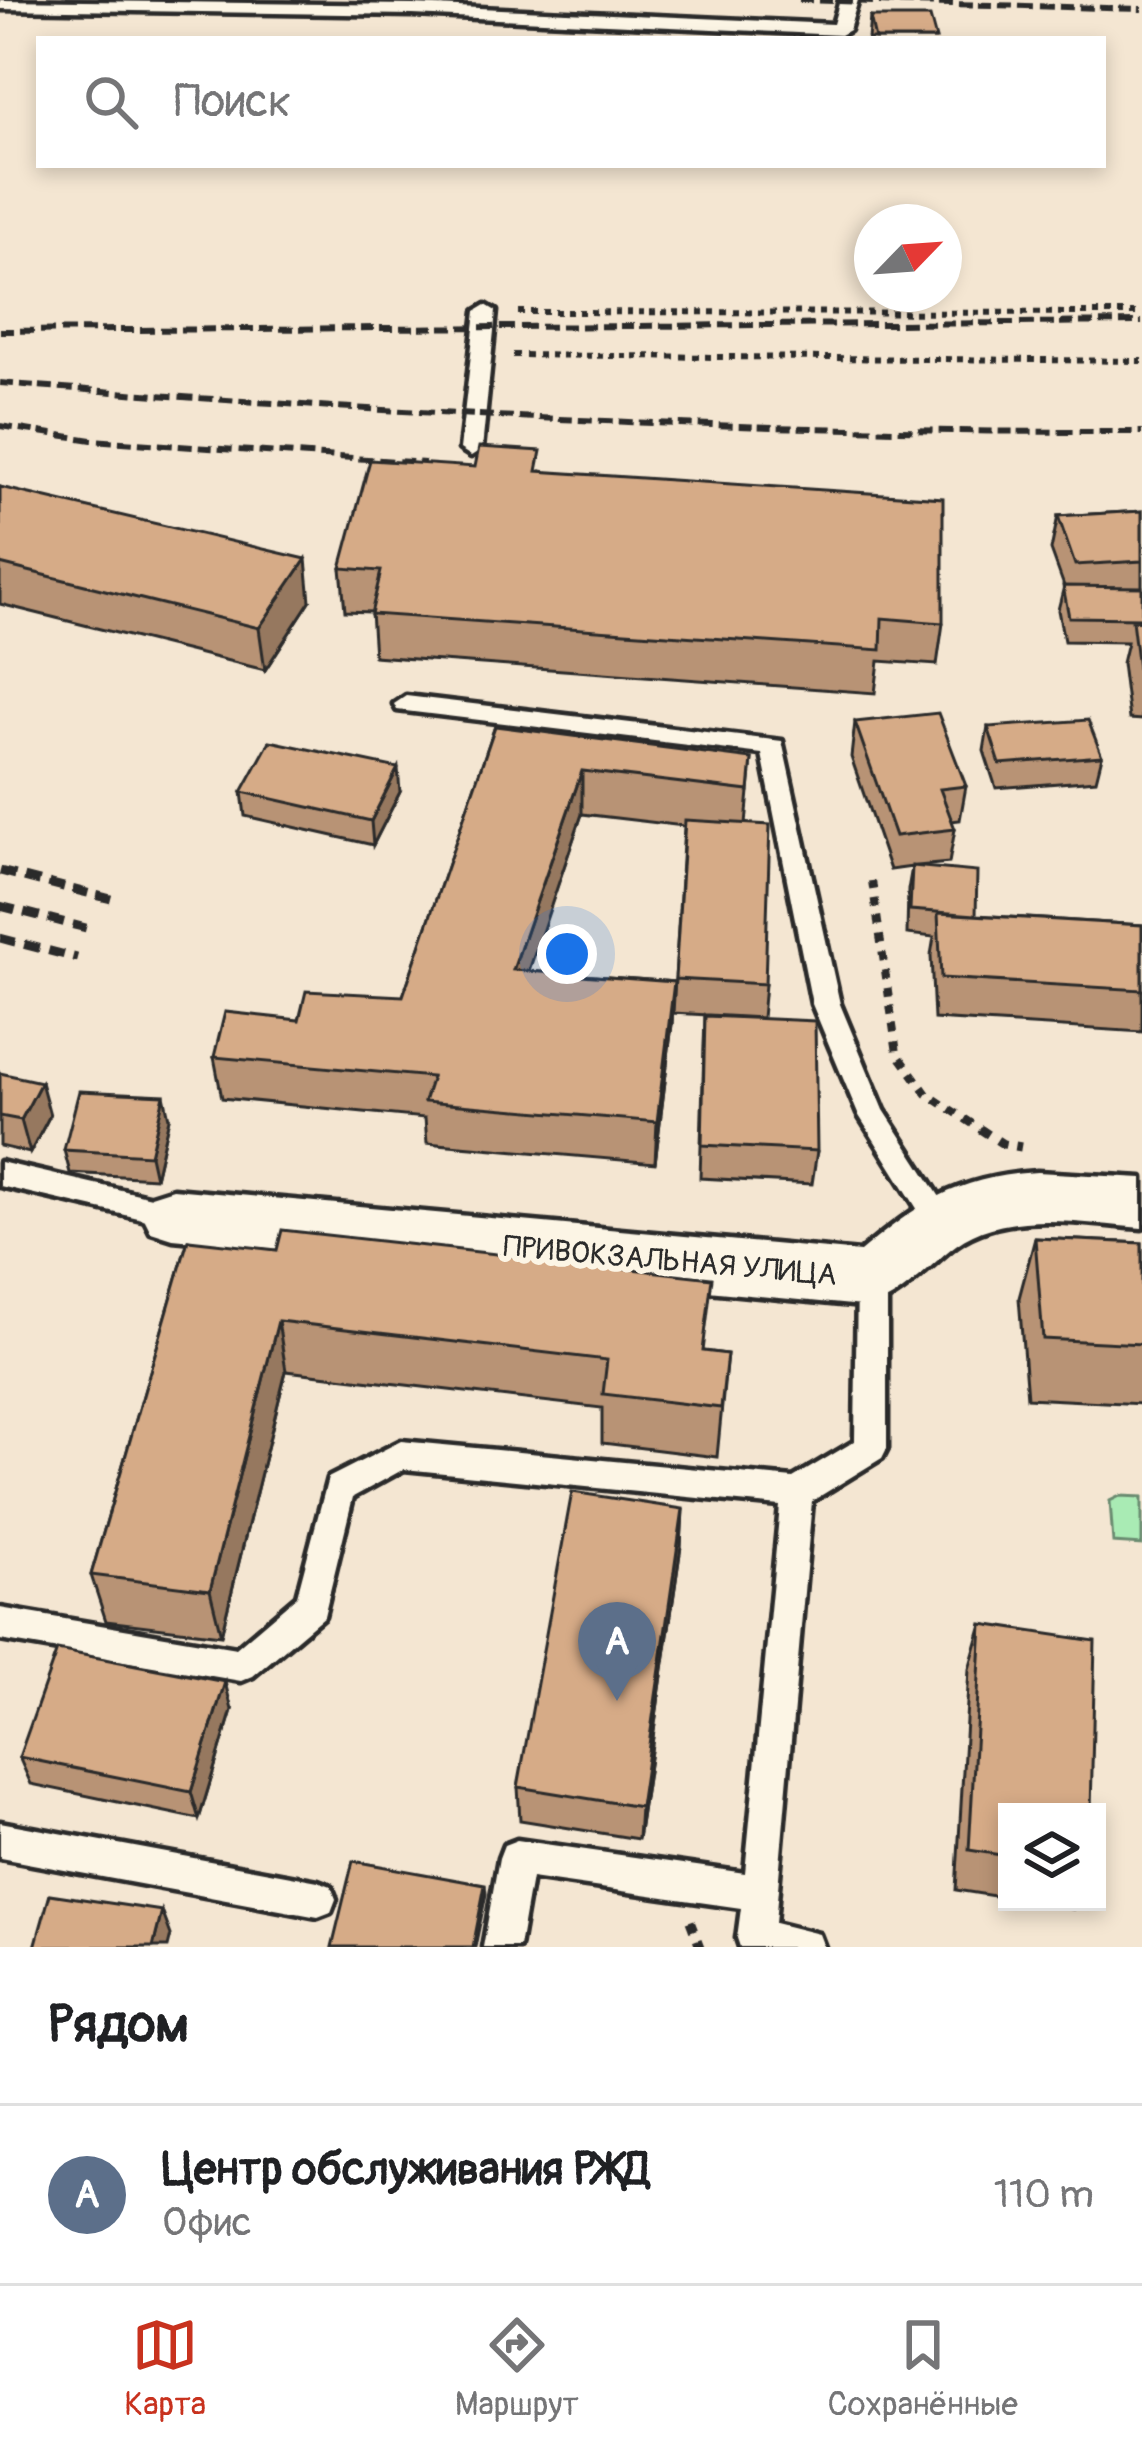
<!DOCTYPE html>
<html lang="ru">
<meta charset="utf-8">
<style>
:root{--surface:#fff;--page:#f6f6f6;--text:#202124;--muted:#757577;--line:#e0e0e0;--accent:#c8321e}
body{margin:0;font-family:Pangolin,sans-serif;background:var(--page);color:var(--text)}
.controls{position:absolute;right:36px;bottom:36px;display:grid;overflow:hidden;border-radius:0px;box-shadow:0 6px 18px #0003}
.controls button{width:108px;height:108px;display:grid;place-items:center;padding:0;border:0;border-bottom:3px solid var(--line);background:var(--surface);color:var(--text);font:60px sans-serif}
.compass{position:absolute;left:854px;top:204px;width:108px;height:108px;border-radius:50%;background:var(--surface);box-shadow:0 6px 18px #0003;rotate:65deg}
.you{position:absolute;left:567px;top:954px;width:42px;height:42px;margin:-30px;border:9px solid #fff;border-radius:50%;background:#1a73e8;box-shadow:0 0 0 18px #1a73e833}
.badge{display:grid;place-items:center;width:78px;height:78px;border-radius:50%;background:var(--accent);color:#fff;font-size:39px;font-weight:700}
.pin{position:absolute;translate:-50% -99px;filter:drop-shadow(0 3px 6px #0008)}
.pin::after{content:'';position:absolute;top:63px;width:42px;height:36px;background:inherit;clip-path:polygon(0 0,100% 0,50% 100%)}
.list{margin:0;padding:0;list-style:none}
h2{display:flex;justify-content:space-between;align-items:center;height:156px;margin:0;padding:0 48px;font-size:51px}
h2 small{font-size:39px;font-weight:400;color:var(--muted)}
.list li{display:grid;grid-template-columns:78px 1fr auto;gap:36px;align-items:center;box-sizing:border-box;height:180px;padding:0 48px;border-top:3px solid var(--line)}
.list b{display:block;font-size:45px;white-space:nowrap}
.list p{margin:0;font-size:39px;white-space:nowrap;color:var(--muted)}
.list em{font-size:39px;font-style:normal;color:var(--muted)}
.icon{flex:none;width:66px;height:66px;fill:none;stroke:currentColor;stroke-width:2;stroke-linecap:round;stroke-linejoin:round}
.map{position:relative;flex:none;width:1142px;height:1947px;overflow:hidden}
.search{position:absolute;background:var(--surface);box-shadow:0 6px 18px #0003;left:36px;right:36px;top:36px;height:132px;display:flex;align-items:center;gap:30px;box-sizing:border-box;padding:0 42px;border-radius:0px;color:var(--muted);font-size:45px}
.sheet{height:336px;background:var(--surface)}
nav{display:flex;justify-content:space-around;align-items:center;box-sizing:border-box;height:168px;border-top:3px solid var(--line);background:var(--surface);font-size:33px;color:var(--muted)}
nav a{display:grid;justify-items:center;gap:6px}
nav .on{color:var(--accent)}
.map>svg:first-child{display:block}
.green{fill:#a9ebb4;stroke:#6a8b70;stroke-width:3}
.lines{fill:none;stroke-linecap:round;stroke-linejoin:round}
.service-casing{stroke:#2b2b2b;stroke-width:9}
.minor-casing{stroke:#2b2b2b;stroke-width:9}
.path-far2{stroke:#2b2b2b;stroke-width:6;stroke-dasharray:6 6;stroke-linecap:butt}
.path-far1{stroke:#2b2b2b;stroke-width:8;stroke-dasharray:9 9;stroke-linecap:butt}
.path{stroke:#2b2b2b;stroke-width:9;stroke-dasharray:10 10;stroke-linecap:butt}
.service{fill:#fcf5e5;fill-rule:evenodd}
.minor{fill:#fcf5e5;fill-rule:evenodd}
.rail-far1{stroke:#2b2b2b;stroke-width:6;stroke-dasharray:14 6;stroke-linecap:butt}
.rail{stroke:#2b2b2b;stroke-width:9;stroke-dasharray:16 9;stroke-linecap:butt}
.wall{fill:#b89374;stroke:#2b2b2b;stroke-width:3}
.shaded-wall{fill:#96785e;stroke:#2b2b2b;stroke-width:3}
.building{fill:#d6ab87;stroke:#2b2b2b;stroke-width:3}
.labels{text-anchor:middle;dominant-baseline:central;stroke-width:12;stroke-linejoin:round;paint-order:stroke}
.street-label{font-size:30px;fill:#2b2b2b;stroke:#fcf5e5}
</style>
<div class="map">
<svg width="1142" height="1947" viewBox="0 0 1142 1947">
<rect width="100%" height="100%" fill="#f4e6d2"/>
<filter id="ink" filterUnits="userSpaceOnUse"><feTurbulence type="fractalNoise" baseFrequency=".00833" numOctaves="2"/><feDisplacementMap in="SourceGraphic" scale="24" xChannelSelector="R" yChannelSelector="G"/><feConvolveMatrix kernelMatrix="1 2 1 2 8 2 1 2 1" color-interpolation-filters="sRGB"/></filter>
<g filter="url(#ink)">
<path class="green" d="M1120,1496L1142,1497V1545L1113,1543L1110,1501Z"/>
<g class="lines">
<g class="service-casing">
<path id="service" d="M0,0L413,5L833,24L840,0H858L849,30L840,35L413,15L0,9Z
M486,305L496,311L482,449L471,456L460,449L476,311Z
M406,696L782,741L840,1004L884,1110L956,1222L951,1231L941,1234L931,1231L858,1114L812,1004L762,754L397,710L394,704Z
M0,1162L173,1202L183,1205L188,1214L183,1223L173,1226L0,1186Z
M872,1267L883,1271L887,1280V1448L882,1458L812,1501L775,1923L819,1934L824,1947H740L737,1938L741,1908L531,1878L519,1947H483L499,1858L504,1845L517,1840L745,1873L780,1506L404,1469L353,1497L324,1616L253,1676L241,1681L0,1640V1608L236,1648L297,1596L328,1478L401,1441L793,1478L855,1441L857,1280L861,1271Z
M0,1822L318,1881L331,1886L336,1899L331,1912L318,1917L0,1858Z"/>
</g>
<g class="minor-casing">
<path id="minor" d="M1037,1172L1142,1178V1228C1083,1224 1007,1208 956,1245C927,1267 906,1295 872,1307L173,1239L151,1232L142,1214L151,1196L173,1189L860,1252C919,1202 958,1177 1037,1172Z"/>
</g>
<path class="path-far2" d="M518,312L1142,313
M513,355L1142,361"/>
<path class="path-far1" d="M872,881L897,1053L927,1094L985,1132"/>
<path class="path" d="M980,1129L1003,1144L1021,1147
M690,1921L700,1947"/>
<use href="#service" class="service"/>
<use href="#minor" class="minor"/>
<path class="rail-far1" d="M799,0L1142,9
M0,331L1142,322
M0,383C380,414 760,433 1142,432
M0,426L92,440L425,463"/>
<path class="rail" d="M0,871L111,899
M0,906L86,928
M0,938L77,958"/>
</g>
<path class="wall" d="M870,17L936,39H868Z
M541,471L943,623L937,665L879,661L875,693L374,656L371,612L345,611L341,568Z
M0,487L310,601L265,670L0,604Z
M1142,511V720L1129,719L1122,663L1127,642L1064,641L1058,610L1064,586L1051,550L1058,516Z
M855,722L966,786L960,820L951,821L955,829L949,863L918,866L976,915L1142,925V1032L934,1019L931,955L934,937L907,934L908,890L912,867L890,870L851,757Z
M495,726L752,759L746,824L765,984L762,1018L673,1013L684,826L582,814L528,971L674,982L672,1024L655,1163L427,1143L425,1118L222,1098L214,1057L299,1020L403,996Z
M988,727L1102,756L1096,780L996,788L984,751Z
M242,792H400L373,845L245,816Z
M705,1016L817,1151L812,1184L700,1178Z
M0,1073L50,1115L30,1153L0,1146Z
M169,1118L155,1178L70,1173L64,1150Z
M1035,1238L1142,1243V1404L1027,1398L1019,1298Z
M188,1240L705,1351L727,1354L717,1457L602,1443V1408L286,1371L221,1635L106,1621L91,1575Z
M683,1509L681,1546L638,1839L520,1820L518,1787Z
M982,1624L1007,1812V1898L956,1890L969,1669Z
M232,1710L199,1819L31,1784L19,1757Z
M1031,1902H1076L1073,1909Z"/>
<path class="shaded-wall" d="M306,559L310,601L265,670L259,628Z
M398,768L400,792L373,845L371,821Z
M582,771V814L515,1012L513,970Z
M674,982L672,1024L655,1163L657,1122Z
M41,1082L50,1115L30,1153L21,1120Z
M164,1095L169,1118L155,1178L150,1155Z
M278,1321L286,1371L221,1635L210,1590Z
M683,1509L681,1546L638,1839L640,1807Z
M225,1682L232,1710L199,1819L191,1792Z
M485,1885L486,1894L475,1947H473Z
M162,1911L171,1935L168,1947H153Z"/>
<path class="building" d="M870,17H930L936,39H875Z
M479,447L541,451L537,471L943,498V623L882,618L881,650L371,614L381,571L341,568L370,460L475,467Z
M0,487L306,559L259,628L0,564Z
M1142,511V561L1075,565L1058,516Z
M1063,586L1142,587V618L1069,617Z
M1132,620L1142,621V677H1139Z
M938,713L966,786L940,789L955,829L895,836L855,722Z
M1088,720L1102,756L1000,764L988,727Z
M495,726L752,759L749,791L582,771L513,970L674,982L657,1122L424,1102L432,1077L214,1057L225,1012L299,1020L306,991L403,996Z
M270,741L398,768L371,821L242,792Z
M685,820L770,825L765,984L675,979Z
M912,866L977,872L976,915L910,910Z
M938,913L1142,925V990L941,978Z
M705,1016L815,1021L817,1151L702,1145Z
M0,1073L41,1082L21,1120L0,1116Z
M79,1091L164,1095L150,1155L64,1150Z
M282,1230L712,1278L703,1351L727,1354L721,1408L603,1394L607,1360L278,1321L210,1590L91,1575L188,1240L277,1250Z
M1035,1238L1142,1243V1344L1043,1339Z
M572,1492L683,1509L640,1807L518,1787Z
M982,1624L1095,1641L1091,1812H1007V1856L969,1850Z
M57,1650L225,1682L191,1792L19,1757Z
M353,1861L485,1885L473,1947H332Z
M50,1894L162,1911L153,1947H35Z"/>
</g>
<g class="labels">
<g class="street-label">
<text transform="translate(670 1261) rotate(5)">ПРИВОКЗАЛЬНАЯ УЛИЦА</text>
</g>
</g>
</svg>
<div class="controls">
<button><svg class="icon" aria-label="layers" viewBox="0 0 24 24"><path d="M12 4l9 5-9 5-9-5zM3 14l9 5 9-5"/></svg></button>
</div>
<svg class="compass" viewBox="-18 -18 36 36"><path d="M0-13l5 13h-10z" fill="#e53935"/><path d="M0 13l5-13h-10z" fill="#757577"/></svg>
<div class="you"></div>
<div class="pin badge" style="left:617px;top:1701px;background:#5c6f8a">A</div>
<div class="search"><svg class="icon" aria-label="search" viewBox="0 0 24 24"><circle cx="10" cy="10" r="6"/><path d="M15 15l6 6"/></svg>Поиск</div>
</div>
<section class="sheet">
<h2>Рядом<small></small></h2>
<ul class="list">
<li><span class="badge" style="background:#5c6f8a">A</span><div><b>Центр обслуживания РЖД</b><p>Офис</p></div><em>110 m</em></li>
</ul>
</section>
<nav>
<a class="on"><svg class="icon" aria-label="map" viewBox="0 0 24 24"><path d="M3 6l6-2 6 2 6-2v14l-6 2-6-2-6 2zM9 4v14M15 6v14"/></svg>Карта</a>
<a><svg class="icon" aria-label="directions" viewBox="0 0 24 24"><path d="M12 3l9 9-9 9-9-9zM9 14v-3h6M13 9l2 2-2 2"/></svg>Маршрут</a>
<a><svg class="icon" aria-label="saved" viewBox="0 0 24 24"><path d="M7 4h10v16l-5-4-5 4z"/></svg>Сохранённые</a>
</nav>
